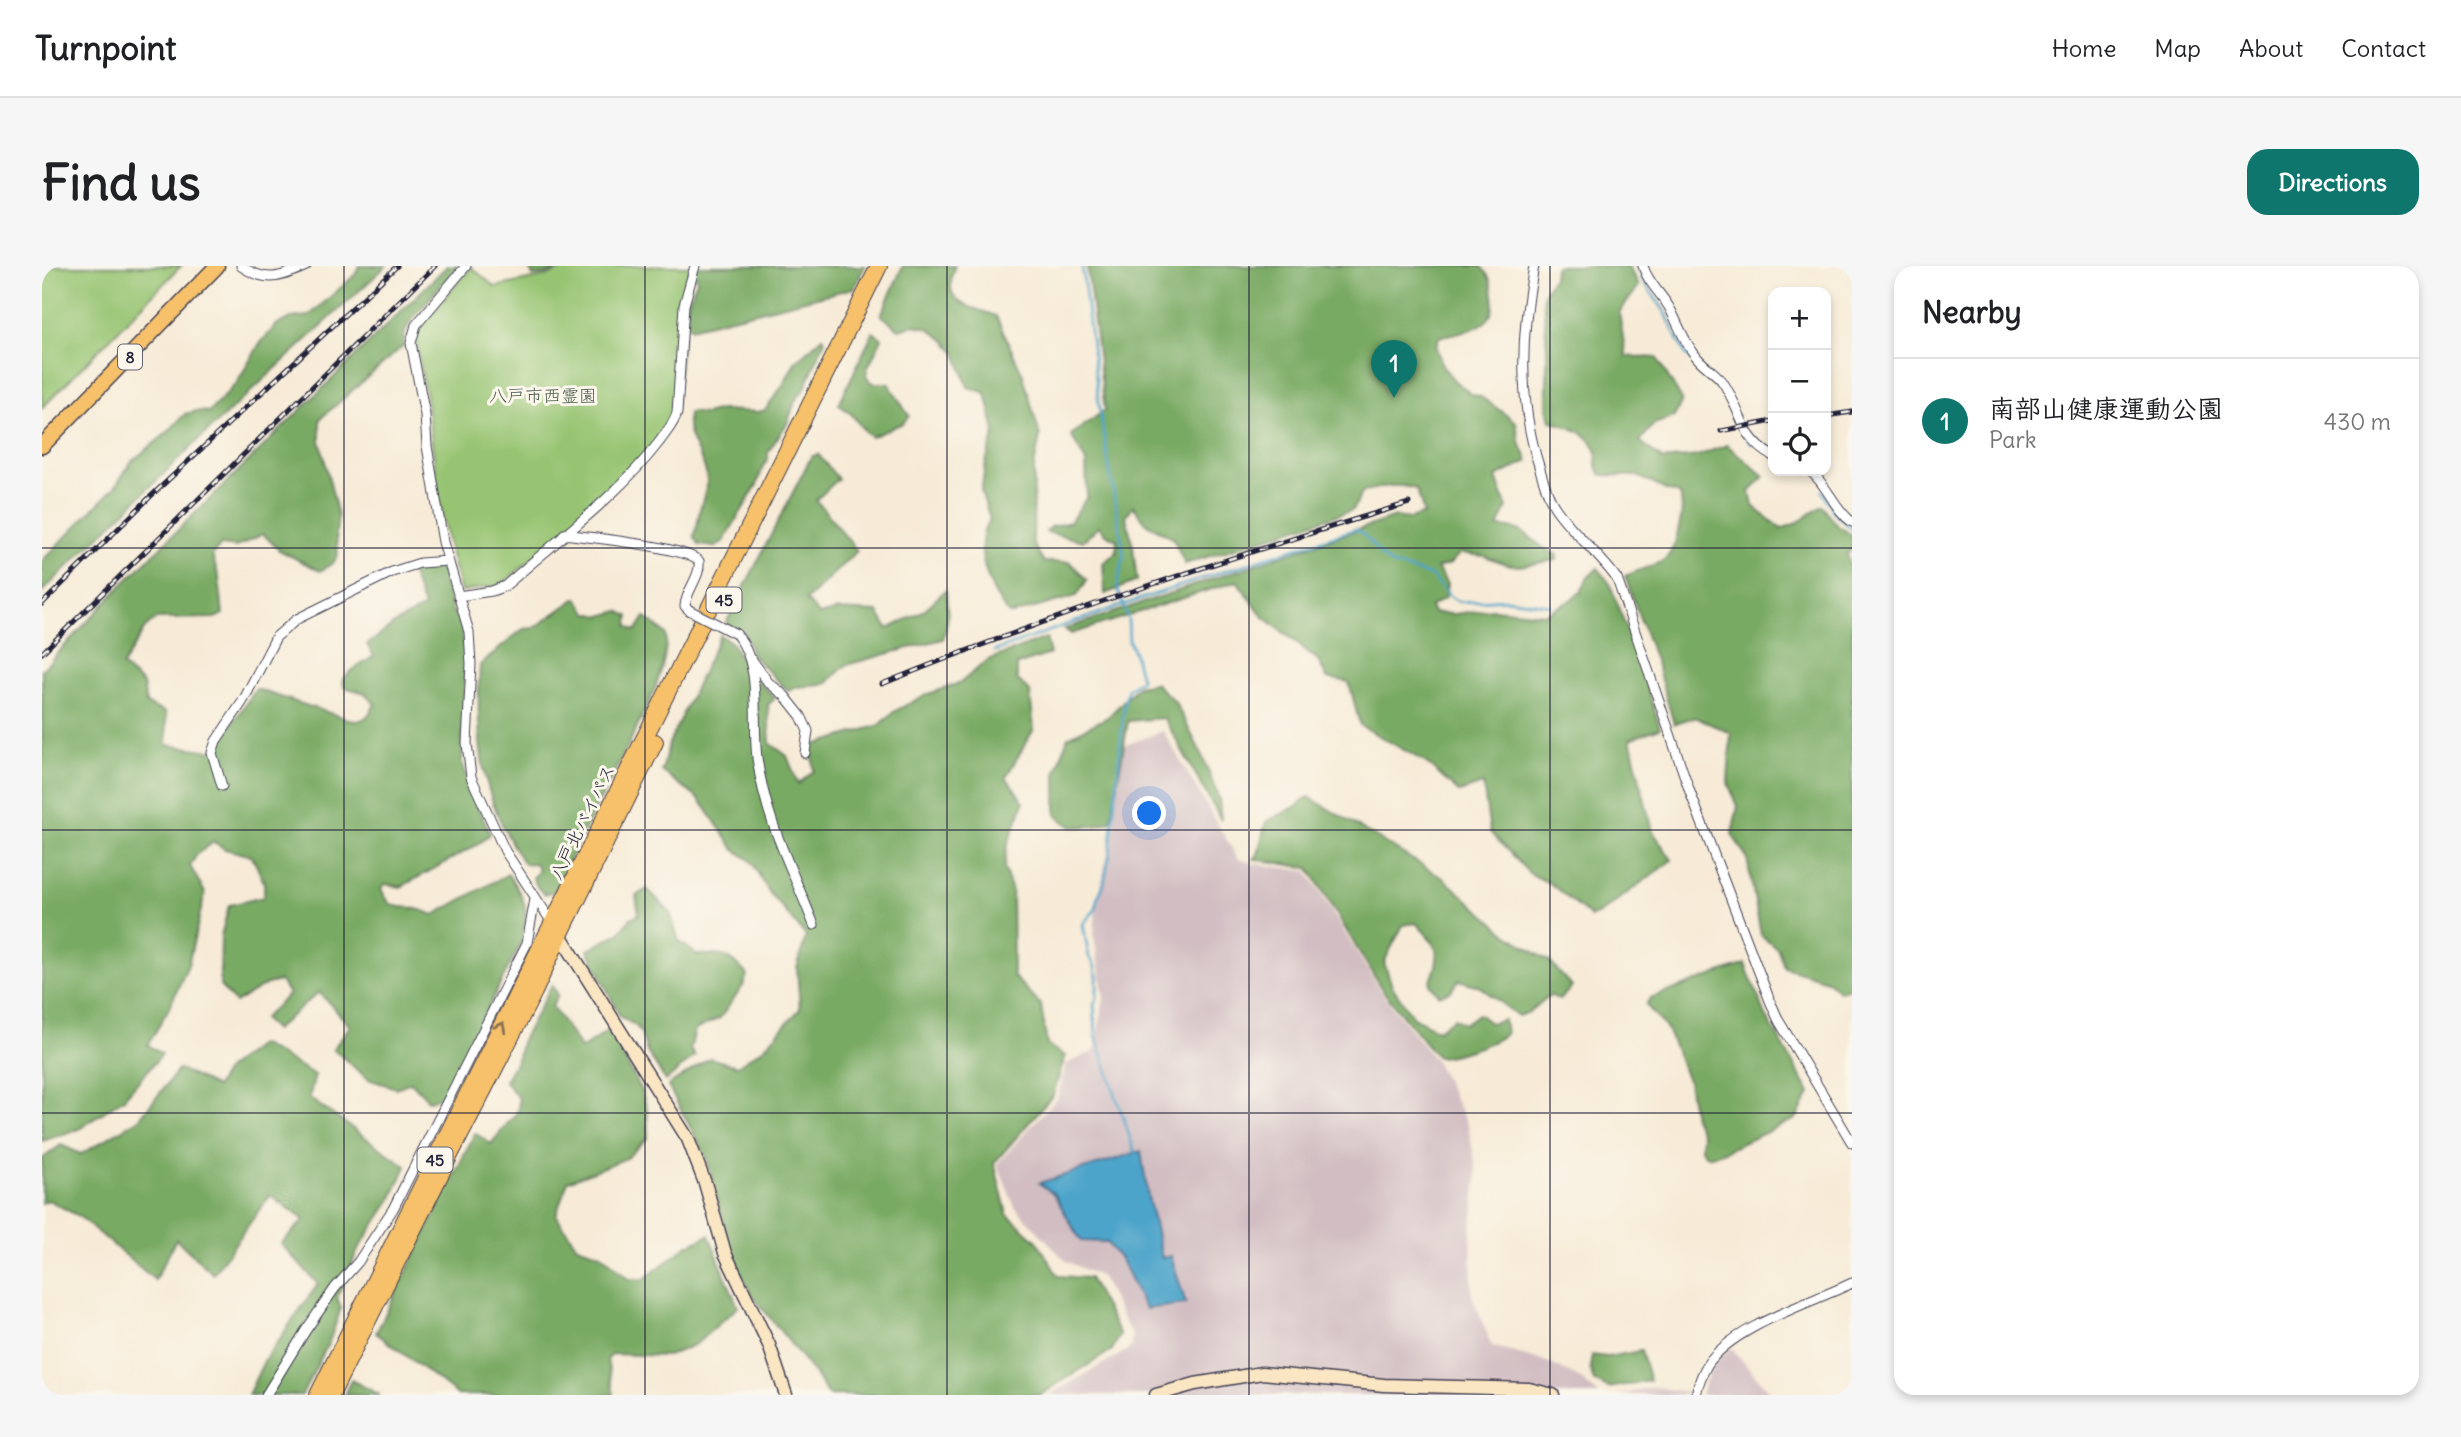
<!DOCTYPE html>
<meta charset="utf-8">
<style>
:root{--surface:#fff;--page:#f6f6f6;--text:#202124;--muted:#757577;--line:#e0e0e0;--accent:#0f766e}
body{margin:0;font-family:Delius,"Klee One",sans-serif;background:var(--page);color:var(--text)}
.controls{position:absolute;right:21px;top:21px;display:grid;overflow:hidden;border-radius:14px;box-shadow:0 4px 10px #0003}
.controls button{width:63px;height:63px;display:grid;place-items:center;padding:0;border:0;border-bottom:2px solid var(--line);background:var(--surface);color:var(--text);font:35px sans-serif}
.you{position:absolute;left:1108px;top:548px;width:24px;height:24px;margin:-18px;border:5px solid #fff;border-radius:50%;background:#1a73e8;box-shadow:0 0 0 10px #1a73e833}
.badge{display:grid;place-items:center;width:46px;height:46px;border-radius:50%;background:var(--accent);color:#fff;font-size:23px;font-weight:700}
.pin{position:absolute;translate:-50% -58px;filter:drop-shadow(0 2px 4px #0008)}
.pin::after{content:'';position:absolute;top:37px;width:24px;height:21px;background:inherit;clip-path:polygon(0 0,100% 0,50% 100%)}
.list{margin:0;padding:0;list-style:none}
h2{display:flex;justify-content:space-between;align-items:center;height:91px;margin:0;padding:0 28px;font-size:30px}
h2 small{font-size:23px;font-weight:400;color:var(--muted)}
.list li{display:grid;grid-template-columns:46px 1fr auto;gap:21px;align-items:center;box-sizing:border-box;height:126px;padding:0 28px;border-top:2px solid var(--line)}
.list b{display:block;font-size:26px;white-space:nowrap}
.list p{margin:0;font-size:23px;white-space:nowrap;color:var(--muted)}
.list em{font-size:23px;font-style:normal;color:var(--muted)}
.icon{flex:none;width:38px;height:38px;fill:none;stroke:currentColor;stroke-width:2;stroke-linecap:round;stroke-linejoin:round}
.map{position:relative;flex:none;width:1810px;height:1129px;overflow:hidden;border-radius:21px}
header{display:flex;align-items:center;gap:42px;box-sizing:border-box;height:98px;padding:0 35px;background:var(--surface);border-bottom:2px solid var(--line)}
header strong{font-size:33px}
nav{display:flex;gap:38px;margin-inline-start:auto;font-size:24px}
.intro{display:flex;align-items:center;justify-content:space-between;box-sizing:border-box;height:168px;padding:0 42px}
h1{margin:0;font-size:49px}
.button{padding:18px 32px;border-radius:21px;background:var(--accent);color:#fff;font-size:24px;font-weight:700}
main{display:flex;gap:42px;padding:0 42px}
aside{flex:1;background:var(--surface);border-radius:21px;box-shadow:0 4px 10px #0003}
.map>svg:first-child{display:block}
.industrial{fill:#d2bec2}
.green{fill:#97c472;stroke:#5c7356;stroke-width:2}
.forest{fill:#79aa64;stroke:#4e6650;stroke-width:2}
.water{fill:#4da4ca;stroke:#386382;stroke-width:2}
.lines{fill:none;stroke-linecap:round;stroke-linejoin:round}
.stream{stroke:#4da4ca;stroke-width:2.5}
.street-casing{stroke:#424052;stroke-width:11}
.secondary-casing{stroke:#424052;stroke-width:15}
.primary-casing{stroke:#424052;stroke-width:17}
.highway-casing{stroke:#424052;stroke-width:18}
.street{stroke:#fff;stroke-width:9}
.secondary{stroke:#fbe6c4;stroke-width:12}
.primary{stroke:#f6c16b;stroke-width:14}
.highway{stroke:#f6c16b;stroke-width:16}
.rail-casing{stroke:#22223b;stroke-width:5}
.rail{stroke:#fbf7ec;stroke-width:2.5;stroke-dasharray:8;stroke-linecap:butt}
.street-bridge-casing{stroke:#424052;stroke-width:11;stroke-linecap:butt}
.street-bridge{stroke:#fff;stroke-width:9}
.oneway{stroke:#8c7253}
.grid{fill:none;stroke:#22223b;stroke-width:2;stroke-opacity:0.55}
.labels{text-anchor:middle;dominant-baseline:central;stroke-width:6;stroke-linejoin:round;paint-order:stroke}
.shield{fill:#fbf7ec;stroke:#636270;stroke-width:2}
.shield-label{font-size:16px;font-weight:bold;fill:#22223b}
.park-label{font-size:18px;fill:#4b5b4e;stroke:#fbf7ec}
.street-label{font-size:18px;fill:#22223b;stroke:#fbf7ec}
</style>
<header>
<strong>Turnpoint</strong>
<nav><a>Home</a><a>Map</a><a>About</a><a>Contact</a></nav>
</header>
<div class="intro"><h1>Find us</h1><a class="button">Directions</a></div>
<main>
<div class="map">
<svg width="1810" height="1129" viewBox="0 0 1810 1129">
<rect width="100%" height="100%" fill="#fbf7ec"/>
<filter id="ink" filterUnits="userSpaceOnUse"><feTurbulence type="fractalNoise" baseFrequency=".0143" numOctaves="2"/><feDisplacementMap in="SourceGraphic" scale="14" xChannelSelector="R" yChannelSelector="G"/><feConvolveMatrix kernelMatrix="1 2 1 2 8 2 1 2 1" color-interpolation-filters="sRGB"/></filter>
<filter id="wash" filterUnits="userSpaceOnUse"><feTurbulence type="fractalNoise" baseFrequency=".00686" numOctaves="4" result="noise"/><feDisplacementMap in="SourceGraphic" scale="28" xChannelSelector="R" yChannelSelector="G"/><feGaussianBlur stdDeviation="1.57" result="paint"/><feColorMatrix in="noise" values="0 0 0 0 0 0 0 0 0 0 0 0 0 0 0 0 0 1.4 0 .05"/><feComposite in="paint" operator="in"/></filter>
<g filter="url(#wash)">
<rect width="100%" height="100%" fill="#f7ebd7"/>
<path class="industrial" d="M1121,465L1196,593L1214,598L1265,605L1339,726L1394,796L1426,859L1435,908L1429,969L1430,1030L1450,1080L1505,1096L1537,1112L1557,1129H1007L1089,1082L1090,1070L1059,1011L1024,995L973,941L955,898L1016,831L1024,798L1053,785L1062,732L1052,670L1054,643L1069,572L1078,481Z
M1689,1082L1730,1128L1731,1129H1659L1666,1109L1677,1092Z
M1613,1121L1648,1127L1653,1129H1577Z"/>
<path class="green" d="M0,0H139L0,142Z
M525,0H649L632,150L610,181L563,231L459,319L419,326L405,275L397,232L384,131L373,72L375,64L429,1L453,21L506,10Z"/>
<path class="forest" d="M317,0H344L151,179L0,326V295L73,221L89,196L126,166L143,148L155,145L167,146L194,118L217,79L234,59L249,52L267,50L313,9Z
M405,0H415L368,56L363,66L361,80L278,153V174L296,251L294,267L296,288L292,296L278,305L237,284L221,268L194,281L179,279L170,289L177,312L181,348L173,352L114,353L103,362L80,400L101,418L104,438L124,447L125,479L171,485L214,423L312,455C324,455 327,449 333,438L323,427L302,421L301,414L308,406L332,390L325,379L352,358L382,341L369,307L372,304L394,302L399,305L410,344L416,352L420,364L423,390L420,498L427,521L448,568L435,579L359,621L343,618L339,623C350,644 349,639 370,642C377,643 385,646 392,649L466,608C485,638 487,640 480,675L401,831L386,834L369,816L354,822L326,813L291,783L308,760L277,726L233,764L221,753L247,728L238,715L225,718L193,737L178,720L179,670L187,639L222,631V616L210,590L183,583L172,576L155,588L148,600L163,627L146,699L128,740L106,779L120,788L82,832L37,863L0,875V404L78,321Z
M486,0H520L505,8L491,10Z
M651,0H823L812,22L649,62L644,57L646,37L655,14Z
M861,0H913C898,38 925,39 954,50L981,109L998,170L992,200L991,278L1002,296H1028L1045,314L1035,330L971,348H967C947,326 929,279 948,253L939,225L944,196L953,166L944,127L926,121L914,87L904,75L886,62L872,59L857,63L839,49Z
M1045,0H1438C1448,9 1449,16 1451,29C1456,66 1421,64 1397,71L1394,81L1401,101L1410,112L1429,128L1439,131L1474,156L1477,175L1486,195L1454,211L1465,242L1456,261C1491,262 1486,277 1515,289V294L1477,300L1464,298L1442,290L1418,287L1408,298L1395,302L1405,318L1403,332L1388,341L1391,347L1412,348L1451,343L1502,348L1524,337L1540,325L1545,312L1556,302L1568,318L1603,413L1618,462L1588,473L1610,564L1630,594L1557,648L1549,651L1509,618L1487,607L1448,566L1441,518L1417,526L1383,496L1318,459L1307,416L1285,412L1276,394L1221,350L1195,315L1029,368L1023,363L1353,251L1368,253L1382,248L1375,224C1358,216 1338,221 1320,226L1311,244L1143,298L1131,272L1105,258L1091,240L1084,250L1091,280L1095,315L1063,328L1061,297L1074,287L1075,274L1064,268L1057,260L1041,275L1004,266L1008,261L1028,256L1045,231L1044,196L1029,169L1063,144Z
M1514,0H1586L1597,20L1577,47L1584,90L1615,92L1640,134L1632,151L1612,158L1598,175L1621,194L1655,190L1685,179L1722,210L1708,226L1711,240L1739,263L1755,257L1780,240L1796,260L1810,269V283L1805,288L1810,311V722L1797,725L1785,714L1742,701L1736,683L1719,669L1705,592L1690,568L1696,540L1686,517L1689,467L1652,451L1632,458L1616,403L1583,310C1617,295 1629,302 1637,261C1640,249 1641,241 1638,228L1624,224L1596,210L1559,209C1553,200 1556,196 1555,187C1551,167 1525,160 1509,155L1505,142V82L1501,28L1510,13Z
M831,66L840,72L825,103V111L831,117H846L867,150L861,157L829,171C819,164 815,153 807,146C803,143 799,141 797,138Z
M781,71L783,74L763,122L753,135L746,156L726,186V194L721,200L715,219L681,276L673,281L657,279L652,270C656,260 656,253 658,243C662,227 669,217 662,200C654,179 644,173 646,148L649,146L662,148L679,144L716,146L723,144L741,119L753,96Z
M776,188L796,213L774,234L815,285L764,334L777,349L796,344L836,346L846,363L881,345L904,324L906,352L901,373L804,399L786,416L780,419L755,421L746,425L710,389L703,368L684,357L769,191Z
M535,332L546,347L559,350L577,345L587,350L586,360L594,365L603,351L624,368C626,401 607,436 593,465C568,519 536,571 513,625L503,628L496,622L491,612L497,604L493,597L482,598C438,530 433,478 438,399L481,363L492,362Z
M678,369L689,376L707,405L733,432L726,439L728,477L745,490L756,518L772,505L769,480L838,459L853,445L883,429L918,417L946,394L1004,372L1008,388L975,399V413L988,426L992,463L964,511L982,536L965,580L962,602L970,625L971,710L999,739L1005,779L1023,790L1011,829L952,897L965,948L995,975L1016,1010L1047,1012L1078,1069L1070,1084L998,1129H786L772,1107L709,1028L688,984L665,892L626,820L668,792L695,800L722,782L758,743L755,702L764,670L726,625L709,595L692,583L658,534L620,505L627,477Z
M1113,417L1133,436L1159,487L1177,533L1179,554L1122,452L1086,455L1069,555L1054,560L1029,561L1014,549V507L1026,471L1066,451L1096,420Z
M1267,531L1401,612L1466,669L1508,696L1530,721L1517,734L1508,729L1486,747L1476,750L1437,720L1417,714L1409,725L1397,729L1388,718C1400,686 1398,682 1374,657L1361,659L1342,696L1350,720L1371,751L1396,764L1412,752L1422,758L1436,748L1448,757L1462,754L1464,768C1449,779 1413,790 1395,791L1341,725L1267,602L1212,593L1216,588L1224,556L1255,540Z
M605,623L628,646L637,675L655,689C682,688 687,688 705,709L701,720L678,752L653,764L648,784L653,790L624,815L605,786L599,767L593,759L578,751L546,684L577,667L589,652L597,648L594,630Z
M1703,698L1724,750L1768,827L1754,853L1678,887L1665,890L1659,883L1660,868L1652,852L1646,815L1625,763L1604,739L1608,732Z
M510,719L516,729L510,740L539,783L567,764L599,824L605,843L606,871L585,892L526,915L514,949L535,980L559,988L587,1013H602L646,979L667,969L696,1041L654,1078L626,1090L570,1088L565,1094L572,1129H416L334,1067L433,867L449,878L476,845L477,833L463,815L476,791L479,776Z
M218,778L273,809L267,832L364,900L350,932L317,982L295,1031L299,1042L287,1076L260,1129H206L222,1095L276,1018L239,978L262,954L228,929L171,1008L134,973L113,1014L38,951L7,934L0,937V893L19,879L39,888L97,853L137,803L174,821L185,803Z
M1599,1085L1608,1115L1566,1122L1552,1115L1548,1103L1550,1089L1565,1091Z
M309,1114L338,1129H302Z"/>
<path class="water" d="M1099,885L1106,931L1120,992L1129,990L1144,1038L1103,1043L1079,994L1064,976L1039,975L1012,928L997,917Z"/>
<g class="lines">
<path class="stream" d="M1040,0L1058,146L1082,289L1075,321L1086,353L1087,375L1093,389L1099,414L1086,423L1082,439L1068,586L1062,618L1055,633L1054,643L1041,658L1047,691L1052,698L1055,711V732L1052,738L1054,770L1093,887
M1596,0L1601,15L1624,47L1635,73L1645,90L1680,123L1694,155L1709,178
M1757,205L1765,207
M1780,225L1793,248L1810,263
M953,385C1072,340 1193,301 1314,263L1322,269L1342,293L1351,299L1388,309L1409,331L1417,336L1465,333L1508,339"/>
</g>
</g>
<g filter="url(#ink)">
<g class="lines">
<g class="street-casing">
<path id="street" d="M199,0C224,17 238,12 264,0
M424,0L374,59L369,77L383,149L385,180L401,276L427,366L429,398L425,477L429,511L463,585L511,658
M1492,0C1479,67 1476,134 1497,200C1501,214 1505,228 1512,240C1528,265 1557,287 1575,313L1648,526L1728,735L1737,755L1810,877
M1601,0C1606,17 1618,26 1627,41C1636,57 1641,74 1653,89C1660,99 1672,105 1680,115C1699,141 1698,173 1731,190
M1768,205C1786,219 1791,242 1810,256
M522,268C549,272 640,280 657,295C659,311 644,324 643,340L647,344
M416,330L450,325L463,320C516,273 575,231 618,175C624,166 632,158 635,147L642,39L653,0
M694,368C721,398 710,454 715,492C724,556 749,600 772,659
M710,394L726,416L743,430L759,450L766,465L763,487
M180,520L170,487L174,475L201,435L234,371L255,353L350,306L378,297L406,295
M224,1129L264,1064L293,1022L316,996L351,943L485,677L493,633
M1654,1129C1656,1119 1660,1108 1665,1099C1691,1060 1769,1037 1810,1017"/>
</g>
<g class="secondary-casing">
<path id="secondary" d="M515,664L646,873L663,917L683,987L727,1079L744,1129
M1114,1129L1153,1118L1220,1107L1342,1119L1487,1123L1511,1129"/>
</g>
<g class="primary-casing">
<path id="primary" d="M0,180L175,0"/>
</g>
<g class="highway-casing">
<path id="highway" d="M276,1129L837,0
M289,1129L408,889L492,726L518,669L613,476"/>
</g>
<use href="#street" class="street"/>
<use href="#secondary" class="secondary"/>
<use href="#primary" class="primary"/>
<use href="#highway" class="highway"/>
<g class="rail-casing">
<path id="rail" d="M1784,150L1810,146
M1679,165L1731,155
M0,338L108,231L355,0
M0,387L393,0
M840,418C1012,348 1189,291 1367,237"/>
</g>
<use href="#rail" class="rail"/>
<g class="street-bridge-casing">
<path id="street-bridge" d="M647,344L694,368"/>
</g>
<use href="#street-bridge" class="street-bridge"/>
</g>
<defs><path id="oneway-chevron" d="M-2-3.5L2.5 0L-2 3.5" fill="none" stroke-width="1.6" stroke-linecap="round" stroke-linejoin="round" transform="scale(1.75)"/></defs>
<use class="oneway" href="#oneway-chevron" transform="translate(459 761) rotate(-63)"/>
</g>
<path class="grid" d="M302,0V1129M603,0V1129M905,0V1129M1207,0V1129M1508,0V1129M0,282H1810M0,564H1810M0,847H1810"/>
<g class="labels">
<g class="shield">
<rect x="76" y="78.5" width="24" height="25" rx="5"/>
<rect x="664.5" y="321.5" width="35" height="25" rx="5"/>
<rect x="375.5" y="881.5" width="35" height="25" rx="5"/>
</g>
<g class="shield-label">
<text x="88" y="91">8</text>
<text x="682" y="334">45</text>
<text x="393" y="894">45</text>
</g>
<g class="park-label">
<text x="501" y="129">八戸市西霊園</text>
</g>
<g class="street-label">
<text transform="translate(540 556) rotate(-64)">八戸北バイパス</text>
</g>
</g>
</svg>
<div class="controls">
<button>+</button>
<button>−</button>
<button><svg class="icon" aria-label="locate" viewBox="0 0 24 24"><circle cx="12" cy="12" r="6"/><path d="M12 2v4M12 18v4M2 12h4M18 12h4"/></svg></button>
</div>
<div class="you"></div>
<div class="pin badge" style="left:1352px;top:132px">1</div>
</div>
<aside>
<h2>Nearby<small></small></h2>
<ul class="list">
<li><span class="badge">1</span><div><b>南部山健康運動公園</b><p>Park</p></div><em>430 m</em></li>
</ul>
</aside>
</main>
